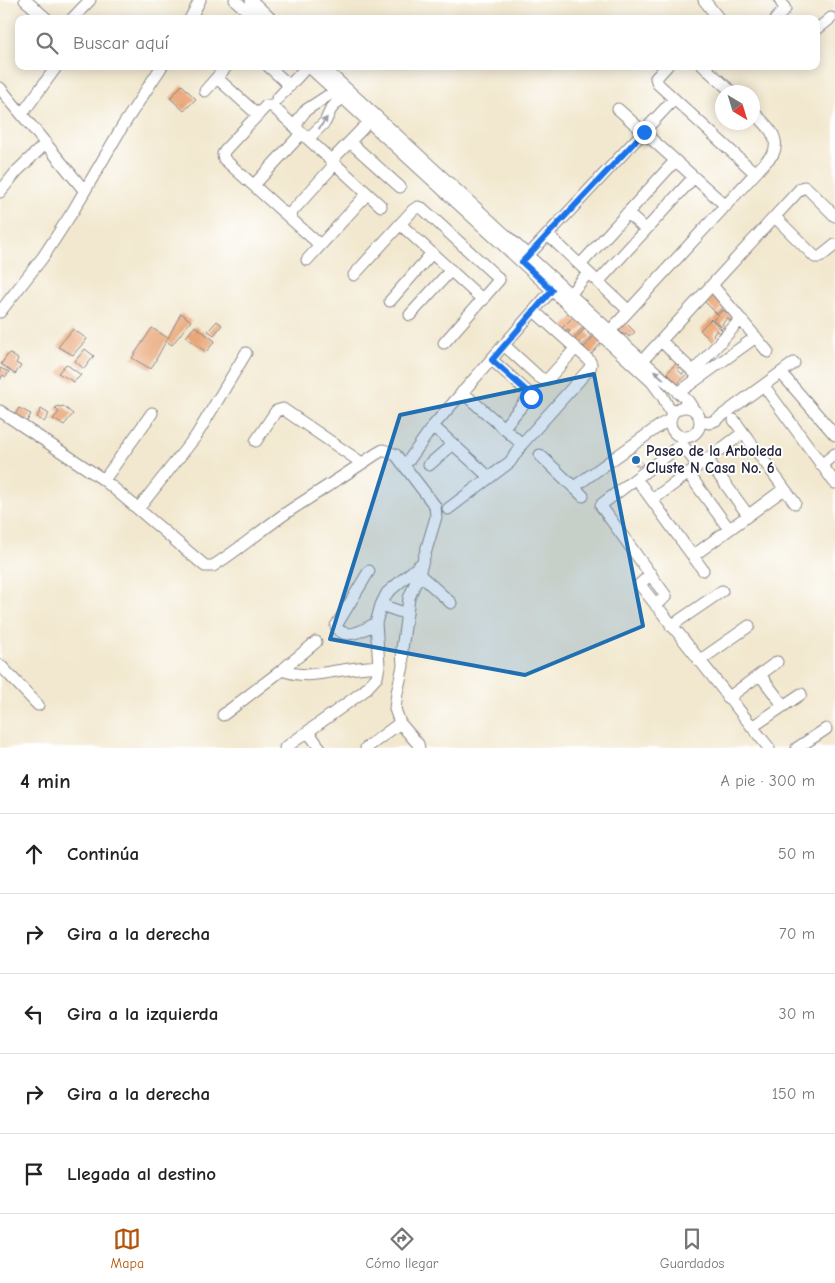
<!DOCTYPE html>
<html lang="es">
<meta charset="utf-8">
<style>
:root{--surface:#fff;--page:#f6f6f6;--text:#222;--muted:#767676;--line:#e0e0e0;--accent:#b45309}
body{margin:0;font-family:"Comic Neue",sans-serif;background:var(--page);color:var(--text)}
.compass{position:absolute;left:715px;top:85px;width:45px;height:45px;border-radius:50%;background:var(--surface);box-shadow:0 2px 12px #0003;rotate:142deg}
.stop{position:absolute;width:15px;height:15px;margin:-11px;border:4px solid #1a73e8;border-radius:50%;background:#fff}
.stop.end{background:#1a73e8;border-color:#fff;box-shadow:0 1px 5px #0008}
.list{margin:0;padding:0;list-style:none}
h2{display:flex;justify-content:space-between;align-items:center;height:65px;margin:0;padding:0 20px;font-size:21px}
h2 small{font-size:16px;font-weight:400;color:var(--muted)}
.list li{display:grid;grid-template-columns:32px 1fr auto;gap:15px;align-items:center;box-sizing:border-box;height:80px;padding:0 20px;border-top:1px solid var(--line)}
.list b{display:block;font-size:19px;white-space:nowrap}
.list em{font-size:16px;font-style:normal;color:var(--muted)}
.icon{flex:none;width:28px;height:28px;fill:none;stroke:currentColor;stroke-width:2;stroke-linecap:round;stroke-linejoin:round}
.map{position:relative;flex:none;width:835px;height:748px;overflow:hidden}
.search{position:absolute;background:var(--surface);box-shadow:0 2px 12px #0003;left:15px;right:15px;top:15px;height:55px;display:flex;align-items:center;gap:12px;box-sizing:border-box;padding:0 18px;border-radius:10px;color:var(--muted);font-size:19px}
.sheet{height:465px;background:var(--surface)}
nav{display:flex;justify-content:space-around;align-items:center;box-sizing:border-box;height:70px;border-top:1px solid var(--line);background:var(--surface);font-size:14px;color:var(--muted)}
nav a{display:grid;justify-items:center;gap:2px}
nav .on{color:var(--accent)}
.map>svg:first-child{display:block}
.building{fill:#e8a474}
.lines{fill:none;stroke-linecap:round;stroke-linejoin:round}
.minor-casing{stroke:#8a8585;stroke-width:13}
.minor{stroke:#fff;stroke-width:11}
.oneway{fill:#9c9ca7}
.route{stroke:#1a73e8;stroke-width:6}
.marked{fill:#1f6fb2;fill-opacity:0.2;stroke:#1f6fb2;stroke-width:4;stroke-linejoin:round}
.poi-dot{fill:#1f6fb2;stroke:#fff;stroke-width:2}
.labels{text-anchor:middle;dominant-baseline:central;stroke-width:4;stroke-linejoin:round;paint-order:stroke}
.poi-label{font-size:15px;font-weight:bold;fill:#22223b;stroke:#fff;text-anchor:start}
</style>
<div class="map">
<svg width="835" height="748" viewBox="0 0 835 748">
<rect width="100%" height="100%" fill="#fff"/>
<filter id="ink" filterUnits="userSpaceOnUse"><feTurbulence type="fractalNoise" baseFrequency=".02" numOctaves="2"/><feDisplacementMap in="SourceGraphic" scale="10" xChannelSelector="R" yChannelSelector="G"/><feConvolveMatrix kernelMatrix="1 2 1 2 8 2 1 2 1" color-interpolation-filters="sRGB"/></filter>
<filter id="wash" filterUnits="userSpaceOnUse"><feTurbulence type="fractalNoise" baseFrequency=".0096" numOctaves="4" result="noise"/><feDisplacementMap in="SourceGraphic" scale="20" xChannelSelector="R" yChannelSelector="G"/><feGaussianBlur stdDeviation="1.12" result="paint"/><feColorMatrix in="noise" values="0 0 0 0 0 0 0 0 0 0 0 0 0 0 0 0 0 1.4 0 .05"/><feComposite in="paint" operator="in"/></filter>
<g filter="url(#wash)">
<rect width="100%" height="100%" fill="#f2e8cf"/>
<g id="blocks">
<path class="building" d="M182,85L196,99L184,111L170,98Z
M713,292L726,304L717,314L704,301Z
M723,310L733,318L730,321L727,318L722,324L725,327L723,328L713,320Z
M181,313L191,321L172,345L166,341L151,369L132,358L152,328L168,338Z
M574,316L576,318L575,320L578,322L579,320L585,325L572,340L566,334L570,331L567,329L564,332L561,329Z
M711,319L722,330L720,333L717,330L713,335L716,338L712,342L700,330Z
M217,321L222,325L214,335L208,331Z
M625,322L635,332L629,337L626,334L624,335L618,329Z
M195,326L215,341L206,352L186,337Z
M587,326L590,329L587,332L591,336L582,346L584,347L595,335L602,342L590,356L574,341Z
M73,329L87,339L73,355L58,347Z
M85,349L94,356L84,369L75,361Z
M9,353L18,359L16,363L21,366L15,374L1,364Z
M677,362L681,365L677,369L682,374L686,371L688,373L678,384L667,373Z
M66,364L81,375L74,382L58,373Z
M0,368L9,372L6,377L3,375L0,380Z
M58,406L60,407L63,406L73,414L64,425L53,419L59,412L55,408Z
M19,408L31,414L26,423L14,416Z
M41,409L49,414L44,422L37,417Z
M635,453L643,464L638,467L630,456Z"/>
</g>
</g>
<g filter="url(#ink)">
<use href="#blocks" fill-opacity="0" stroke="#8a8585" stroke-width="1"/>
<g class="lines">
<g class="minor-casing">
<path id="minor" d="M25,0L47,19
M235,0L256,19
M251,0L271,19
M704,0L719,19
M72,19L90,0
M190,19L200,0
M776,19L785,9L780,0
M816,30L831,18
M268,66L290,86
M308,66L652,382L663,397L672,415
M322,66L622,342
M667,66L656,78L658,84L755,173
M703,66L732,92
M217,78L258,115
M0,88L84,190
M205,91L227,66
M277,99L303,71
M618,109L726,206
M22,114L57,66
M296,128L299,119L306,110L335,91
M308,139L325,122L331,109L342,97
M350,142L400,187
M331,161L363,128
M254,185L302,133
M0,192L17,171L46,143
M627,213L645,229
M288,216L335,164
M775,217L815,257H820L835,245
M400,224L483,300
M548,235L628,310
M320,245L224,159L223,154L225,150L266,106L271,105L381,206
M307,260L367,194
M524,260L674,99
M580,265L675,161
M354,275L413,210L418,207L422,208L496,276L499,280L444,343
M598,282L694,177
M712,285L768,352
M567,298L588,273
M390,301L432,253
M0,312L43,257L73,211L122,127L162,66
M410,315L451,270
M611,330L773,154C782,137 764,122 752,111
M661,341L698,376
M504,345L539,377L545,380L549,378L575,349
M619,346L622,342L688,401L693,409
M492,360L531,395L503,428
M643,360L801,188L804,187L808,189L835,216
M694,371L741,319
M781,373L835,435
M764,386L835,483
M462,392L522,444
M678,393L756,337
M670 422a15 15 0 1 1 30 0a15 15 0 1 1-30 0Z
M0,411L104,480L205,566H213C240,549 265,527 292,509C320,491 348,473 376,454L383,450L396,455L435,506L436,517L419,574L409,598L402,649L403,666L397,693L395,709L400,723L418,744L419,748
M734,420L795,503
M701,421L709,423L716,420L794,363
M433,426L489,477
M256,441L276,411L283,409L362,463
M682,444L698,466
M540,455L583,496
M707,459L748,515
M409,460L433,426L552,290
M429,465L453,444
M821,465L835,454
M688,473L729,529
M104,480L152,413
M641,485L703,570
M574,487L662,424L670,420
M652,500L743,433
M138,509L196,436L246,353
M448,509L510,462L522,444L590,368L591,364L589,360L534,311
M693,556L784,489
M369,571L336,626C344,642 366,629 376,623
M419,574L451,603
M651,574L640,584L641,586L769,748
M381,605L407,614
M656,606L666,596L601,506L602,504L682,444V437
M671,626L722,591
M699,661L749,626
M0,665L38,705
M282,670L316,642
M760,675L783,705
M728,698L777,662
M223,715L282,670C305,679 320,673 343,670C355,668 367,667 379,666
M752,727L801,694
M308,732L320,748
M285,748L364,691L377,677L379,666L376,623L381,605L387,593L421,564
M366,748L400,723
M797,748L826,729"/>
</g>
<use href="#minor" class="minor"/>
</g>
<defs><path id="oneway-solid" d="M-6-.8H1V-3.2L6.5 0L1 3.2V.8H-6Z" transform="scale(1.25)"/></defs>
<g class="oneway">
<use href="#oneway-solid" transform="translate(323 123) rotate(-54)"/>
<use href="#oneway-solid" transform="translate(659 375) rotate(-137)"/>
</g>
</g>
<g class="lines" filter="url(#ink)">
<path class="route" d="M531,397L530,394L492,360L552,290L522,262L644,132"/>
</g>
<path class="marked" d="M594,374L643,626L525,675L330,639L400,415Z"/>
<circle class="poi-dot" cx="636" cy="460" r="5"/>
<g class="labels">
<g class="poi-label">
<text x="646" y="451">Paseo de la Arboleda<tspan x="646" dy="17">Cluste N Casa No. 6</tspan></text>
</g>
</g>
</svg>
<svg class="compass" viewBox="-18 -18 36 36"><path d="M0-13l5 13h-10z" fill="#e53935"/><path d="M0 13l5-13h-10z" fill="#767676"/></svg>
<div class="stop" style="left:531px;top:397px"></div>
<div class="stop end" style="left:644px;top:132px"></div>
<div class="search"><svg class="icon" aria-label="search" viewBox="0 0 24 24"><circle cx="10" cy="10" r="6"/><path d="M15 15l6 6"/></svg>Buscar aquí</div>
</div>
<section class="sheet">
<h2>4 min<small>A pie · 300 m</small></h2>
<ul class="list">
<li><svg class="icon" aria-label="ahead" viewBox="0 0 24 24"><path d="M12 20V5M6 11l6-6 6 6"/></svg><div><b>Continúa</b></div><em>50 m</em></li>
<li><svg class="icon" aria-label="right" viewBox="0 0 24 24"><path d="M7 20v-9h11M14 6l5 5-5 5"/></svg><div><b>Gira a la derecha</b></div><em>70 m</em></li>
<li><svg class="icon" aria-label="left" viewBox="0 0 24 24"><path d="M17 20v-9H6M10 6l-5 5 5 5"/></svg><div><b>Gira a la izquierda</b></div><em>30 m</em></li>
<li><svg class="icon" aria-label="right" viewBox="0 0 24 24"><path d="M7 20v-9h11M14 6l5 5-5 5"/></svg><div><b>Gira a la derecha</b></div><em>150 m</em></li>
<li><svg class="icon" aria-label="arrive" viewBox="0 0 24 24"><path d="M6 21V4h12l-3 4 3 4H6"/></svg><div><b>Llegada al destino</b></div></li>
</ul>
</section>
<nav>
<a class="on"><svg class="icon" aria-label="map" viewBox="0 0 24 24"><path d="M3 6l6-2 6 2 6-2v14l-6 2-6-2-6 2zM9 4v14M15 6v14"/></svg>Mapa</a>
<a><svg class="icon" aria-label="directions" viewBox="0 0 24 24"><path d="M12 3l9 9-9 9-9-9zM9 14v-3h6M13 9l2 2-2 2"/></svg>Cómo llegar</a>
<a><svg class="icon" aria-label="saved" viewBox="0 0 24 24"><path d="M7 4h10v16l-5-4-5 4z"/></svg>Guardados</a>
</nav>
